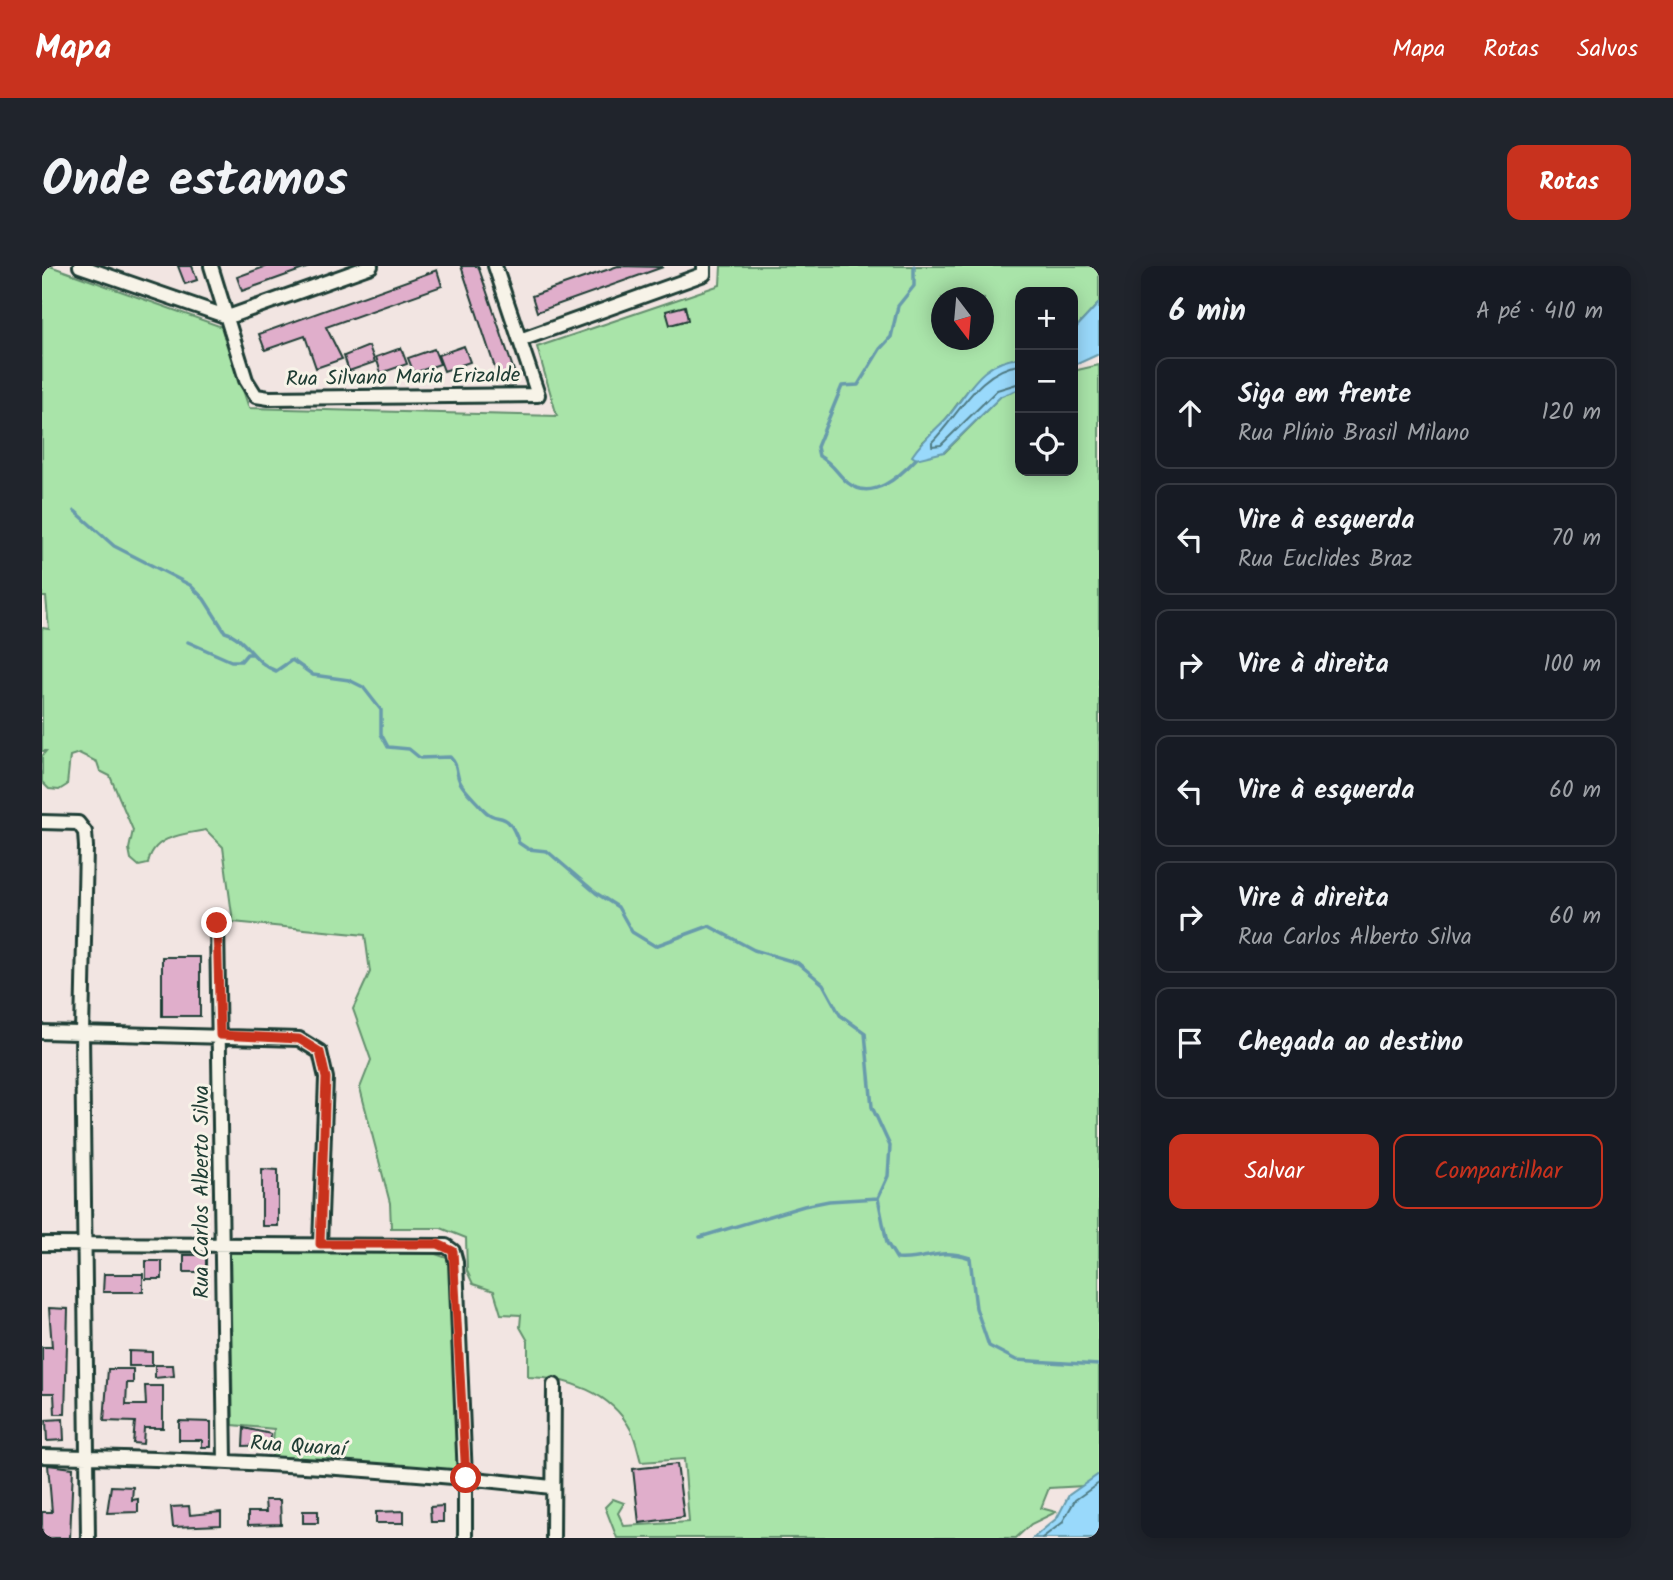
<!DOCTYPE html>
<html lang="pt">
<meta charset="utf-8">
<style>
:root{--surface:#171b24;--page:#20242c;--text:#f1f3f6;--muted:#9ea1a6;--line:#363941;--accent:#c8321e}
body{margin:0;font-family:Kalam,sans-serif;background:var(--page);color:var(--text)}
.controls{position:absolute;right:21px;top:21px;display:grid;overflow:hidden;border-radius:14px;box-shadow:0 4px 18px #0003}
.controls button{width:63px;height:63px;display:grid;place-items:center;padding:0;border:0;border-bottom:2px solid var(--line);background:var(--surface);color:var(--text);font:35px sans-serif}
.compass{position:absolute;left:889px;top:21px;width:63px;height:63px;border-radius:50%;background:var(--surface);box-shadow:0 4px 18px #0003;rotate:164deg}
.stop{position:absolute;width:21px;height:21px;margin:-16px;border:5px solid #c8321e;border-radius:50%;background:#fff}
.stop.end{background:#c8321e;border-color:#fff;box-shadow:0 2px 7px #0008}
.list{margin:0;padding:0;list-style:none}
h2{display:flex;justify-content:space-between;align-items:center;height:91px;margin:0;padding:0 28px;font-size:30px}
h2 small{font-size:23px;font-weight:400;color:var(--muted)}
.list li{display:grid;grid-template-columns:46px 1fr auto;gap:21px;align-items:center;box-sizing:border-box;height:112px;margin:0 14px 14px;padding:0 14px;border:2px solid var(--line);border-radius:14px}
.list b{display:block;font-size:26px;white-space:nowrap}
.list p{margin:0;font-size:23px;white-space:nowrap;color:var(--muted)}
.list em{font-size:23px;font-style:normal;color:var(--muted)}
.actions{display:flex;gap:14px;padding:21px 28px}
.actions a{flex:1;padding:16px 0;border:2px solid var(--accent);border-radius:14px;text-align:center;font-size:24px;color:var(--accent)}
.actions .main{background:var(--accent);color:#fff}
.icon{flex:none;width:38px;height:38px;fill:none;stroke:currentColor;stroke-width:2;stroke-linecap:round;stroke-linejoin:round}
.map{position:relative;flex:none;width:1057px;height:1272px;overflow:hidden;border-radius:14px}
header{display:flex;align-items:center;gap:42px;box-sizing:border-box;height:98px;padding:0 35px;background:var(--accent);color:#fff}
header strong{font-size:33px}
nav{display:flex;gap:38px;margin-inline-start:auto;font-size:24px}
.intro{display:flex;align-items:center;justify-content:space-between;box-sizing:border-box;height:168px;padding:0 42px}
h1{margin:0;font-size:49px}
.button{padding:18px 32px;border-radius:14px;background:var(--accent);color:#fff;font-size:24px;font-weight:700}
main{display:flex;gap:42px;padding:0 42px}
aside{flex:1;background:var(--surface);border-radius:14px;box-shadow:0 4px 18px #0003}
.map>svg:first-child{display:block}
.green{fill:#a9e4a9;stroke:#64906e;stroke-width:2;fill-rule:evenodd}
.water{fill:#99d9fb;stroke:#689bab;stroke-width:2}
.lines{fill:none;stroke-linecap:round;stroke-linejoin:round}
.shore{stroke:#507b84;stroke-width:2}
.stream{stroke:#689bab;stroke-width:3.5}
.building{fill:#e0aecb;stroke:#1f3d34;stroke-width:2}
.street-casing{stroke:#1f3d34;stroke-width:18}
.street{stroke:#f7f3e8;stroke-width:12}
.route{stroke:#c8321e;stroke-width:9}
.labels{text-anchor:middle;dominant-baseline:central;stroke-width:6;stroke-linejoin:round;paint-order:stroke}
.street-label{font-size:21px;fill:#1f3d34;stroke:#f7f3e8}
</style>
<header>
<strong>Mapa</strong>
<nav><a>Mapa</a><a>Rotas</a><a>Salvos</a></nav>
</header>
<div class="intro"><h1>Onde estamos</h1><a class="button">Rotas</a></div>
<main>
<div class="map">
<svg width="1057" height="1272" viewBox="0 0 1057 1272">
<rect width="100%" height="100%" fill="#f2e5e2"/>
<filter id="ink" filterUnits="userSpaceOnUse"><feTurbulence type="fractalNoise" baseFrequency=".0143" numOctaves="2"/><feDisplacementMap in="SourceGraphic" scale="14" xChannelSelector="R" yChannelSelector="G"/><feConvolveMatrix kernelMatrix="1 2 1 2 8 2 1 2 1" color-interpolation-filters="sRGB"/></filter>
<g filter="url(#ink)">
<path class="green" d="M0,0H8L180,61L207,142L515,150L495,81L678,19L679,0H1057V37L1031,65V26H978V92C942,96 927,123 907,149C899,159 888,168 879,177L903,186L959,130L978,123V205H1031V105L1057,99V1208L1042,1220L1007,1222L999,1242L1014,1246L989,1258L974,1272H575L563,1241L571,1233L582,1237L576,1247L582,1260L647,1256L642,1193L599,1196C596,1186 594,1174 589,1164C569,1126 526,1112 486,1111V1075L478,1061L479,1049L459,1048L452,1025L431,1018L425,1005L424,972L399,962H349L348,937L318,822L329,794L311,743L328,706L323,669L191,656L181,581L164,564C141,568 110,570 106,598L97,600L89,593L87,583L91,564L68,510L58,505L55,496L37,487L28,490L25,519L17,524L7,523L0,516V490L4,485H0V362L7,363L4,331H0ZM900,32H942V74H900Z
M385,985L405,992L411,1012L418,1205L230,1192L232,1163L191,1159L188,986Z"/>
<path class="water" d="M1057,37V88L1031,100V65Z
M978,92V123L959,130L902,186L874,193L870,190C880,175 892,165 904,153C928,126 936,96 978,92Z
M1057,1208V1272H991L1015,1252L1027,1229Z"/>
<g class="lines">
<path class="shore" d="M978,99C937,103 917,149 890,176V180L899,179L955,124L978,117
M1000,1272L1020,1257L1033,1234L1057,1217"/>
<path class="stream" d="M872,0V20L856,40L849,71L838,83L816,119L800,120L775,181L777,190C792,198 795,208 806,217C830,236 858,210 874,193
M33,245L72,280L148,319L162,333L183,366C205,372 211,397 234,405L250,394L271,409L307,414L321,421L339,444V468L346,481L367,483L378,492L408,491C417,500 413,506 418,516C421,523 434,535 440,542C457,561 464,539 477,577L486,583L505,585L554,627L576,641L590,666L613,680L667,660L712,684L756,697L781,718L798,749L823,767L830,841L848,880L846,910L836,932L845,977L855,993C886,995 895,981 928,992L934,1042L947,1080L974,1094L1057,1099
M146,376L189,395H199L205,388H210
M658,971L762,940L787,935L836,932"/>
</g>
<path class="building" d="M136,0H150L155,14L143,18Z
M225,0H267V1L200,25L195,11Z
M419,0H436L473,108L457,114Z
M576,0L621,1L495,46L490,30Z
M395,4L400,20L284,61L300,93L274,102L263,70L223,84L217,68Z
M643,40L646,54L628,59L624,45Z
M327,80L333,96L307,105L302,90Z
M422,80L428,96L402,105L396,89Z
M359,82L365,98L339,107L334,91Z
M392,83L398,98L372,107L366,92Z
M120,691H158V750H120Z
M220,903L236,904V960H220Z
M142,989H164V1006H142Z
M104,995H120V1013H104Z
M62,1008H101V1026H61Z
M7,1042L26,1043L23,1148H13L12,1127H0V1081H10Z
M87,1085L110,1086V1100H87Z
M113,1099H131L132,1110L113,1112Z
M66,1103H91V1117H85L84,1139H104L103,1120H121V1162H102L101,1178L91,1177L93,1156L62,1155Z
M21,1153L22,1174L5,1175L4,1154Z
M137,1155L169,1156V1181H160V1174H137Z
M202,1162L229,1168L228,1179L201,1180Z
M635,1198L642,1251L597,1257L591,1203Z
M6,1199L31,1202L28,1272H0V1246H10Z
M69,1220L91,1221L90,1234L96,1233V1246L65,1247Z
M223,1234H238L239,1258L206,1259V1246H224Z
M147,1240L148,1249L179,1246V1259L131,1261L129,1241Z
M401,1240V1256H389L388,1241Z
M261,1245H276V1257H261Z
M362,1245V1257H334V1246Z"/>
<g class="lines">
<g class="street-casing">
<path id="street" d="M38,0L186,51L329,0
M169,0L204,114L214,130L227,132L496,129L453,0
M478,74L662,8V0
M0,556L36,557L43,566L44,581L40,767L46,1272
M175,657L183,1195
M0,766L257,773L278,786L284,812L278,978
M0,978L404,980L411,985L414,996L423,1212V1272
M0,1190C170,1193 340,1202 509,1221
M511,1272L512,1119"/>
</g>
<use href="#street" class="street"/>
</g>
</g>
<g class="lines" filter="url(#ink)">
<path class="route" d="M175,657L178,769L257,773L278,786L284,812L278,978H396L411,985L424,1212"/>
</g>
<g class="labels">
<g class="street-label">
<text transform="translate(361 112) rotate(-1)">Rua Silvano Maria Erizalde</text>
<text transform="translate(160 926) rotate(-90)">Rua Carlos Alberto Silva</text>
<text transform="translate(256 1181) rotate(4)">Rua Quaraí</text>
</g>
</g>
</svg>
<div class="controls">
<button>+</button>
<button>−</button>
<button><svg class="icon" aria-label="locate" viewBox="0 0 24 24"><circle cx="12" cy="12" r="6"/><path d="M12 2v4M12 18v4M2 12h4M18 12h4"/></svg></button>
</div>
<svg class="compass" viewBox="-18 -18 36 36"><path d="M0-13l5 13h-10z" fill="#e53935"/><path d="M0 13l5-13h-10z" fill="#9ea1a6"/></svg>
<div class="stop" style="left:424px;top:1212px"></div>
<div class="stop end" style="left:175px;top:657px"></div>
</div>
<aside>
<h2>6 min<small>A pé · 410 m</small></h2>
<ul class="list">
<li><svg class="icon" aria-label="ahead" viewBox="0 0 24 24"><path d="M12 20V5M6 11l6-6 6 6"/></svg><div><b>Siga em frente</b><p>Rua Plínio Brasil Milano</p></div><em>120 m</em></li>
<li><svg class="icon" aria-label="left" viewBox="0 0 24 24"><path d="M17 20v-9H6M10 6l-5 5 5 5"/></svg><div><b>Vire à esquerda</b><p>Rua Euclides Braz</p></div><em>70 m</em></li>
<li><svg class="icon" aria-label="right" viewBox="0 0 24 24"><path d="M7 20v-9h11M14 6l5 5-5 5"/></svg><div><b>Vire à direita</b></div><em>100 m</em></li>
<li><svg class="icon" aria-label="left" viewBox="0 0 24 24"><path d="M17 20v-9H6M10 6l-5 5 5 5"/></svg><div><b>Vire à esquerda</b></div><em>60 m</em></li>
<li><svg class="icon" aria-label="right" viewBox="0 0 24 24"><path d="M7 20v-9h11M14 6l5 5-5 5"/></svg><div><b>Vire à direita</b><p>Rua Carlos Alberto Silva</p></div><em>60 m</em></li>
<li><svg class="icon" aria-label="arrive" viewBox="0 0 24 24"><path d="M6 21V4h12l-3 4 3 4H6"/></svg><div><b>Chegada ao destino</b></div></li>
</ul>
<div class="actions"><a class="main">Salvar</a><a>Compartilhar</a></div>
</aside>
</main>
